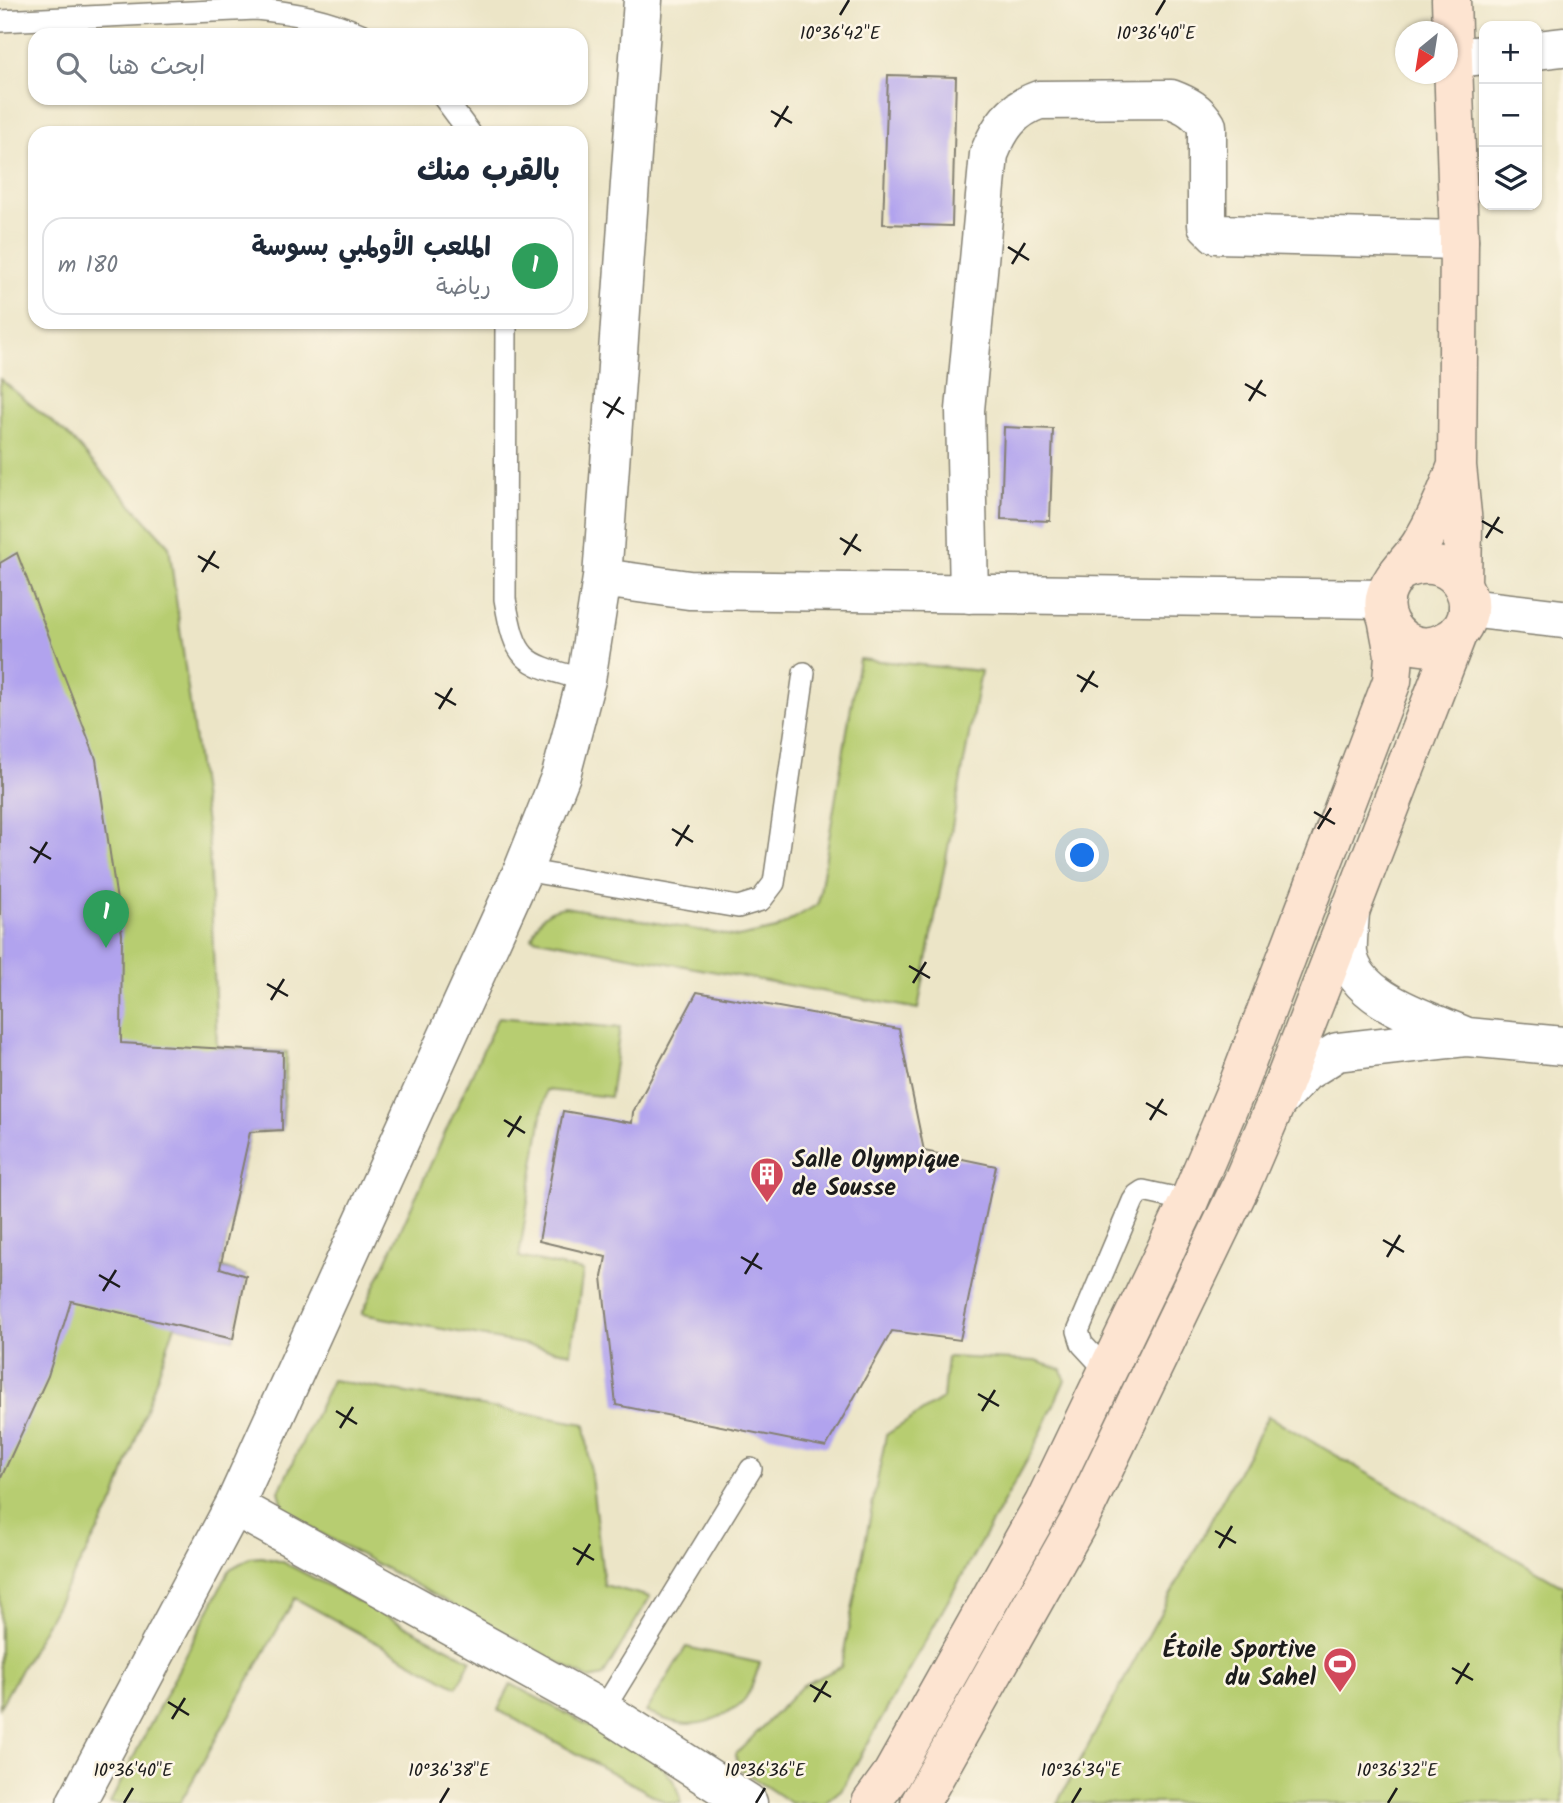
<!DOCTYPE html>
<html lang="ar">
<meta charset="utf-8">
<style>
:root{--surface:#fff;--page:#f2f2f3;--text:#1f2937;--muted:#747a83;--line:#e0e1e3;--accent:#1a73e8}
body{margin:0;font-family:Kalam,"Playpen Sans Arabic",sans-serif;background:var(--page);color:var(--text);direction:rtl}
.controls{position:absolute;right:21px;top:21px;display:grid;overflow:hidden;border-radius:14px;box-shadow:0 2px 5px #0004}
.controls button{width:63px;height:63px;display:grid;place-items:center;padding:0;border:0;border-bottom:2px solid var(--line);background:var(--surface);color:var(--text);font:35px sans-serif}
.compass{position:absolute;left:1395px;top:21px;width:63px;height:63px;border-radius:50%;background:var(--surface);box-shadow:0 2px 5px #0004;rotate:210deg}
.you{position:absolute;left:1083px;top:856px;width:24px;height:24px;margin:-18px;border:5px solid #fff;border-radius:50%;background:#1a73e8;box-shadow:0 0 0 10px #1a73e833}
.badge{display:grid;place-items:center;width:46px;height:46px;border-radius:50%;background:var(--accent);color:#fff;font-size:23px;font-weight:700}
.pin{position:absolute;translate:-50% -58px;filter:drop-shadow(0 2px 4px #0008)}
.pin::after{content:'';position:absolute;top:37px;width:24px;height:21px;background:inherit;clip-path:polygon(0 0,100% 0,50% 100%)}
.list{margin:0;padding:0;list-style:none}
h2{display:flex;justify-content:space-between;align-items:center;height:91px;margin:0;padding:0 28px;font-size:30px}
h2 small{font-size:23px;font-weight:400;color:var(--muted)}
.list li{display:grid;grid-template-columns:46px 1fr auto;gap:21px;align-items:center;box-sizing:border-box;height:98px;margin:0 14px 14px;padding:0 14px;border:2px solid var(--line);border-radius:21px}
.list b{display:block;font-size:26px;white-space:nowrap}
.list p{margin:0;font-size:23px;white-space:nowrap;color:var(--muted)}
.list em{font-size:23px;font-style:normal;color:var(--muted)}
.icon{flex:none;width:38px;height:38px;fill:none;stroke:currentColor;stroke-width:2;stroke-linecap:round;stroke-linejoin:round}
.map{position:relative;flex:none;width:1563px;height:1803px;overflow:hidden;direction:ltr}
.search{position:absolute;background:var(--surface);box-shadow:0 2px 5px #0004;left:28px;top:28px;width:560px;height:77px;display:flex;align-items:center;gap:18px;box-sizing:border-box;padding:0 24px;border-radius:21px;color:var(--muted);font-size:26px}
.panel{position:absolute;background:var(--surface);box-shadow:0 2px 5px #0004;left:28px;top:126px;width:560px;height:203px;border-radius:21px;direction:rtl}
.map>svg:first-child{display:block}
.green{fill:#b7cd71;stroke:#6a7446;stroke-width:2}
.building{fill:#b1a3ee}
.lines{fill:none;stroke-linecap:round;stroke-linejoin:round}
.lane-casing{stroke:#848072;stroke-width:24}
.street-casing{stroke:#848072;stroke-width:41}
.secondary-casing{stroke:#848072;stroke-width:41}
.lane{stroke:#fff;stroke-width:21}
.street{stroke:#fff;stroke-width:38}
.secondary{stroke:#fde4d1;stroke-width:38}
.ticks{fill:none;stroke:#1c1c1c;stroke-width:2.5}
.labels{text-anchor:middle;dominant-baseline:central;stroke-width:5;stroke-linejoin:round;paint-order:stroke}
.poi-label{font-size:24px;font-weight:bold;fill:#1c1c1c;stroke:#fcf5e5;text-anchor:start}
.ticks-label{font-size:18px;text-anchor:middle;fill:#1c1c1c;stroke:#fcf5e5;stroke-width:5;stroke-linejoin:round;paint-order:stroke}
</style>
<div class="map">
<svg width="1563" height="1803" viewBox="0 0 1563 1803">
<rect width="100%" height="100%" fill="#fcf5e5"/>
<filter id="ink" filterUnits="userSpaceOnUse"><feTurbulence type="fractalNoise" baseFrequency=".0143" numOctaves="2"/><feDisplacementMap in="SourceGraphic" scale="14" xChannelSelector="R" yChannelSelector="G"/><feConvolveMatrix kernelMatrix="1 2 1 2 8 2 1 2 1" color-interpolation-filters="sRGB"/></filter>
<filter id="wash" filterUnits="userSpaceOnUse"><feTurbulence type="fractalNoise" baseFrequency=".00686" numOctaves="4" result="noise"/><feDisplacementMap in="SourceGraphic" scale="28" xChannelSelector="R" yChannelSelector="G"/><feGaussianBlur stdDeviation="1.57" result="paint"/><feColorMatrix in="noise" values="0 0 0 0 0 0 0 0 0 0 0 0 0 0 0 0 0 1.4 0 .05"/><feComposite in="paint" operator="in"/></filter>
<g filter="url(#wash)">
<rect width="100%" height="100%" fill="#ece5c7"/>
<path class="green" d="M0,379L68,435L169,546L209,847L217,1047L287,1052L282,1130L250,1132L220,1267L246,1276L233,1339L175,1325L114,1502L0,1707Z
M859,659L981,671L918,1009L532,938C538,919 545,910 565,907L738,937L776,929L818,904Z
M498,1017L620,1028L610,1097L546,1090L519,1257L583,1271L571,1353L362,1314Z
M947,1357L1035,1361L1062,1370L1065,1380L1034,1448L842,1789L825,1803H791L737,1767L736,1754L803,1685L841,1667L886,1435L943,1398Z
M332,1380L585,1424L604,1585L650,1597L603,1676L589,1679L285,1514L279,1491Z
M1268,1416L1563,1586V1803H1057Z
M262,1557L283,1562L471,1660L457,1687L295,1598L180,1803H110L230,1569L250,1558Z
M686,1647L760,1663C756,1675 752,1689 745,1699C741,1704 734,1709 728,1712C697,1731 677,1725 646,1712Z
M511,1684L657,1762C669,1774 680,1786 681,1803H667L498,1710Z"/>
<g id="blocks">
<path class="building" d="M888,75L956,77L952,226L883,224Z
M1004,427L1053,429L1050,521L1001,519Z
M17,553L96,759L122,934L121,1043L283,1052L282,1130L250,1132L220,1268L246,1276L233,1339L71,1301L48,1376L0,1480V563Z
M697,992L899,1029L924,1151L996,1166L960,1340L892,1331L826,1447L616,1405L602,1277L606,1257L539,1241L563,1111L632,1123L633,1112Z"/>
</g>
</g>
<g filter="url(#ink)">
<use href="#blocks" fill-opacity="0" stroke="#848072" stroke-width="2"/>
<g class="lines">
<g class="lane-casing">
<path id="lane" d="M0,21L256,9C296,13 326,19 363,35
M444,98L470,133
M506,322L505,599C516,665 524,663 586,680
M523,870L738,907L761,900L774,883L804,673
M1107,1371L1082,1344L1078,1331L1133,1201L1137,1195L1143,1191L1189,1201
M603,1710L751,1469"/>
</g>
<g class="street-casing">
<path id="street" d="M1537,50L1563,47
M1454,58L1484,55
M602,578L689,590L1385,599
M969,594L965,410L989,154C1000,127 1011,110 1039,100L1171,99C1187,105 1198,111 1207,126V225L1216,234L1459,240
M1468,608L1563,619
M1467,1037L1563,1046
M1276,1103L1305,1072L1337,1052L1467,1037C1429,1020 1354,1000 1348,953C1347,939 1350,923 1350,909
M234,1506L603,1710L748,1803
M76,1803L234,1506L523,870L561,775L586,680L602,578L643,0"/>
</g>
<g class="secondary-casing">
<path id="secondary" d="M1451,0L1459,240L1457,466L1463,524L1462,583
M1401,571C1462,542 1493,621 1444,642C1431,648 1416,648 1404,640C1391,631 1382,615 1385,598C1389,578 1409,562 1420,545C1435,521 1446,495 1456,468
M871,1803L892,1774L1044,1503L1189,1201L1236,1090L1392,681L1394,655L1388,623
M920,1803L1079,1521L1241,1185L1276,1103L1458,632"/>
</g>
<use href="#lane" class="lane"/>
<use href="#street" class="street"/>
<use href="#secondary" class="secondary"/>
</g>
</g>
<path class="ticks" d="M840,15L849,0M1156,15L1165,0M771,111L792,123M775,127L788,106M1008,247L1029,260M1012,264L1025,243M1245,384L1266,396M1249,401L1262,380M603,402L624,414M607,418L620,397M1482,521L1503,533M840,538L861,551M1486,538L1499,517M844,555L857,534M198,556L219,568M202,572L215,551M1077,675L1098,687M1081,692L1094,671M435,693L456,705M439,709L452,688M1314,812L1335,824M672,829L693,842M1318,829L1331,808M676,846L689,825M30,847L51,859M34,863L47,842M909,966L930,978M913,983L926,962M267,984L288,996M271,1000L284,979M1146,1103L1167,1115M504,1120L525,1133M1150,1120L1163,1099M508,1137L521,1116M1383,1240L1404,1252M741,1257L762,1269M1387,1257L1400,1235M745,1274L758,1253M99,1275L120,1287M103,1291L116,1270M978,1394L999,1406M336,1411L357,1424M982,1411L995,1390M340,1428L353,1407M1215,1531L1236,1543M573,1548L594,1560M1219,1548L1232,1526M577,1565L590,1544M1452,1668L1473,1680M1456,1684L1469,1663M810,1685L831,1697M168,1702L189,1715M814,1702L827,1681M172,1719L185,1698M124,1803L133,1788M440,1803L449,1788M756,1803L765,1788M1072,1803L1081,1788M1388,1803L1397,1788"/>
<defs>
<g id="building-pin" transform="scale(1.75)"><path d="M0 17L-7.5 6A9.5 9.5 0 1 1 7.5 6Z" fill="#d1495b" stroke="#fcf5e5"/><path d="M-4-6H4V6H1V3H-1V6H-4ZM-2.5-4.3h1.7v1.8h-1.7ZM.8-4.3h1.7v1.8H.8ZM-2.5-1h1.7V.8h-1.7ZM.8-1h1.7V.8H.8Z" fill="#fff"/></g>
<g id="stadium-pin" transform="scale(1.75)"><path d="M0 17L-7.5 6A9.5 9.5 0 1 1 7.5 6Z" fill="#d1495b" stroke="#fcf5e5"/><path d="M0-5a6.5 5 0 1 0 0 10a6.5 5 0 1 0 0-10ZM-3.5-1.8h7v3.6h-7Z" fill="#fff"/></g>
</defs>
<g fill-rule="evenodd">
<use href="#building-pin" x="767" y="1174"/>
<use href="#stadium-pin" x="1340" y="1664"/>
</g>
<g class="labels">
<g class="poi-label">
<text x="792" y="1160">Salle Olympique<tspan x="792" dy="28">de Sousse</tspan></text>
<text x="1316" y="1650" text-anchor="end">Étoile Sportive<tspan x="1316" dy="28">du Sahel</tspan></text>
</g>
</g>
<g class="ticks-label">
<text x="840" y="39">10°36'42"E</text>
<text x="1156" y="39">10°36'40"E</text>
<text x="133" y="1776">10°36'40"E</text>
<text x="449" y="1776">10°36'38"E</text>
<text x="765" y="1776">10°36'36"E</text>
<text x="1081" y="1776">10°36'34"E</text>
<text x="1397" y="1776">10°36'32"E</text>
</g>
</svg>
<div class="controls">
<button>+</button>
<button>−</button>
<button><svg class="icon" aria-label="layers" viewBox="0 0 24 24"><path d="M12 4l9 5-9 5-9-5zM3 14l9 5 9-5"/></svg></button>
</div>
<svg class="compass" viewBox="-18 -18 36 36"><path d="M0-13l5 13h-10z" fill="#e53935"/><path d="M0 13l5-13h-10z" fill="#747a83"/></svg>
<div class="you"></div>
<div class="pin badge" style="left:106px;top:948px;background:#2e9e5b">1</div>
<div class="search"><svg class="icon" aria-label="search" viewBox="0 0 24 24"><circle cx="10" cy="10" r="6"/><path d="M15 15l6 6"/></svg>ابحث هنا</div>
<section class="panel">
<h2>بالقرب منك<small></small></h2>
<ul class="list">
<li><span class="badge" style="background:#2e9e5b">1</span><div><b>الملعب الأولمبي بسوسة</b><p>رياضة</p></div><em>180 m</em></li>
</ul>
</section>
</div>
